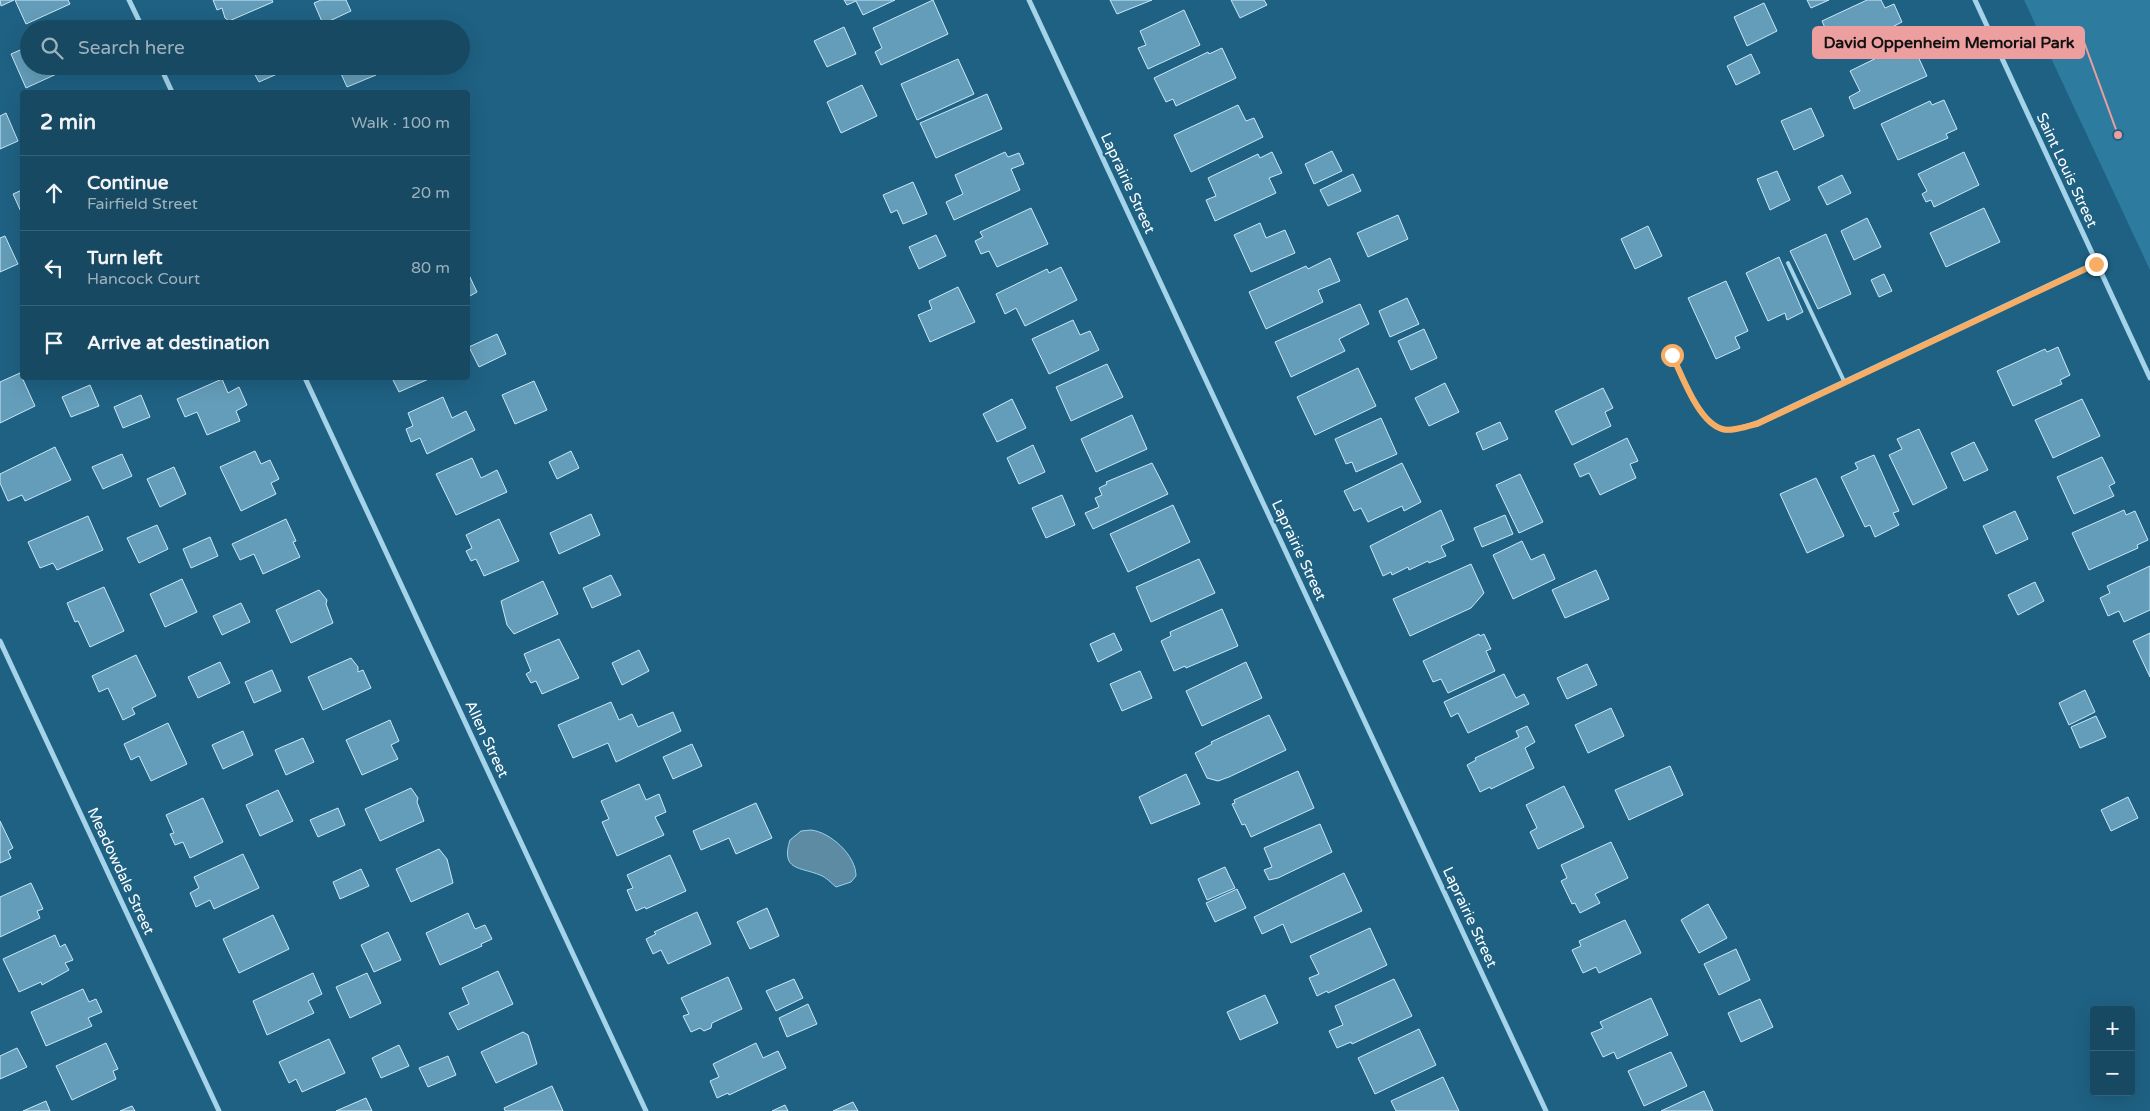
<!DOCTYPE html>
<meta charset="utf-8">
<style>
:root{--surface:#174962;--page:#24536b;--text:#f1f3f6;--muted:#9eb2be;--line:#366177}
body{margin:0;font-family:"Varela Round",sans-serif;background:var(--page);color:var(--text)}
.controls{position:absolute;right:15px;bottom:15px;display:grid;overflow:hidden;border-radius:5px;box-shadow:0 5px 20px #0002}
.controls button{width:45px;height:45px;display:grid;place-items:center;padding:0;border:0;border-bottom:1px solid var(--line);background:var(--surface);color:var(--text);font:25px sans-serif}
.stop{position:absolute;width:15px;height:15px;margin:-11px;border:4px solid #f8ad65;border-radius:50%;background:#fff}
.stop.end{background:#f8ad65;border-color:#fff;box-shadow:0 1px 5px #0008}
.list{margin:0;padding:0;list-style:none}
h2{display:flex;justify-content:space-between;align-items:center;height:65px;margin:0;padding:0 20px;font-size:21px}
h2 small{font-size:16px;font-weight:400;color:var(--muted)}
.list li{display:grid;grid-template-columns:32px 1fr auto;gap:15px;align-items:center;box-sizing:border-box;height:75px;padding:0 20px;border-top:1px solid var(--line)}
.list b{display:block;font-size:19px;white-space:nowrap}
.list p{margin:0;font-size:16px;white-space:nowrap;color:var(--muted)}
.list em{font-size:16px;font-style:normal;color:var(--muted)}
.icon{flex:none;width:28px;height:28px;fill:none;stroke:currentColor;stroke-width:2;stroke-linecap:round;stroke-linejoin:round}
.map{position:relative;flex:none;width:2150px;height:1111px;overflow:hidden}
.search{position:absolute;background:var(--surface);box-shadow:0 5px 20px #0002;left:20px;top:20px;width:450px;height:55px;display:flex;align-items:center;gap:12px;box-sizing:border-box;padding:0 18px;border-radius:28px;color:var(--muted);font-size:19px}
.panel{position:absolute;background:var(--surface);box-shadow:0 5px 20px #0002;left:20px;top:90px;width:450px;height:290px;border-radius:5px}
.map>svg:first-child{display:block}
.green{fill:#2e7ba0}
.water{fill:#5c8ba3;stroke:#99d1eb}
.building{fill:#649db9;stroke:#cae8f7}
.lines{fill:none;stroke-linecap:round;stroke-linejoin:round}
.service{stroke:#a5d3e9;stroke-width:4}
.minor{stroke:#a5d3e9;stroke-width:5}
.route{stroke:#f8ad65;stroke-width:6}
.labels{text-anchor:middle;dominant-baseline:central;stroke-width:5;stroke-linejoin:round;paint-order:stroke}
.street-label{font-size:15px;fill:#fff;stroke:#1f6183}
.leader{fill:none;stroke:#ed9e9e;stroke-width:2}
.callout-dot{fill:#ed9e9e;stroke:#1f6183;stroke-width:2}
.callout{fill:#ed9e9e;stroke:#ed9e9e;stroke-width:2}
.callout-label{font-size:16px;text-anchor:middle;font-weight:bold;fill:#111}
</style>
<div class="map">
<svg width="2150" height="1111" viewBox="0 0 2150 1111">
<rect width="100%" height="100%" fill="#1f6183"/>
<path class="green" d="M2024,0H2150V270Z"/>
<path class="water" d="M811,830C830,832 856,855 856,876L851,882L836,887C831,883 826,877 820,875C801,867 780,871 790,840L801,831Z"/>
<path class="building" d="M0,0H14L1,6Z
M15,0H68L70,4L26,24Z
M213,0H272L273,2L229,21L225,18L222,8L217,10Z
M321,0H346L351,11L323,24L314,3Z
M844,0H895L863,15L856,1L847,5Z
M933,0L948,34L881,65L875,52L882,48L873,28Z
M1110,0H1152L1117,14Z
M1231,0H1264L1267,5L1240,18Z
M1807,0H1829L1811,8Z
M1867,0H1881L1885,8L1894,4L1902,22L1837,55L1822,21Z
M1764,3L1777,31L1747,46L1734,17Z
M1184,10L1200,45L1148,69L1138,48L1146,45L1140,31Z
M844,27L856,54L827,67L814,41Z
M1911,41L1927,76L1854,109L1849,97L1860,91L1850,71Z
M29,46V66H74L26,88L11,54Z
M1222,48L1236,78L1176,106L1173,99L1166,102L1154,78L1208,52L1209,54Z
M1751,54L1760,73L1736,85L1727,66Z
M958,59L974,94L917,120L901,84Z
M250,66H295L259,82Z
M341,66H372L376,75L347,87L338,67Z
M862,85L877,116L841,133L827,102Z
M987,94L1002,129L936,158L920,123Z
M1944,100L1957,129L1946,134L1948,138L1898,160L1881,124L1930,101L1932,105Z
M1238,105L1246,121L1254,118L1263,137L1191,172L1174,135Z
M1811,108L1824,136L1794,150L1781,121Z
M6,113L18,141L0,149V116Z
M1332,151L1342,171L1314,184L1305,164Z
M1005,152L1008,157L1019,153L1024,164L1011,169L1020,190L954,220L946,202L963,194L955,175Z
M1272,152L1282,173L1269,178L1276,193L1215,221L1206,200L1216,196L1208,178L1258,154L1260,158Z
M1964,152L1979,185L1934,207L1931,200L1926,202L1922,194L1927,191L1918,174Z
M1777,171L1790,200L1770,210L1757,179Z
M1353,174L1361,191L1328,206L1320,190Z
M1842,175L1851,193L1827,205L1818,187Z
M913,182L927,214L903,224L897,210L891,213L883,195Z
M22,190V214L13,194Z
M1031,208L1048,244L997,267L989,251L981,254L975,241L983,237L980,232Z
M1984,208L2000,242L1946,267L1930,233Z
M1398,215L1408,239L1368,257L1357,233Z
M1867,218L1881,247L1854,260L1841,231Z
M1260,223L1266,238L1285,230L1295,253L1251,272L1234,235Z
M1648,226L1662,256L1635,269L1621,239Z
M1826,234L1851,294L1818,309L1790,251Z
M936,235L946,256L919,269L909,247Z
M5,236L18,264L0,272V238Z
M1779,257L1803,312L1787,320L1785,313L1768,321L1746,273Z
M1330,258L1340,281L1318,290L1323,302L1266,329L1249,292L1306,266L1308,269Z
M1061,267L1077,300L1025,326L1016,308L1005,314L996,294L1047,269L1049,273Z
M468,273L477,292L468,297Z
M1884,274L1892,291L1879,297L1871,280Z
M1726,281L1748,331L1735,337L1740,348L1716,359L1688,298Z
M958,287L975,322L930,342L918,315L932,309L929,301Z
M1407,298L1419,324L1390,337L1379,311Z
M1360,304L1369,324L1339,339L1345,351L1291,377L1275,342Z
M1073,320L1080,335L1090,331L1099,350L1049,374L1032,339Z
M1424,329L1437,358L1411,370L1398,341Z
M497,334L506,354L479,367L469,347Z
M2058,347L2070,375L2060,380L2062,384L2013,406L1997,371L2045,349L2047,352Z
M1107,364L1123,397L1071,421L1056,387Z
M1358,368L1376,406L1315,435L1297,397Z
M20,373L35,406L0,423V382Z
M392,378H431L399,392Z
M222,379L228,393L239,387L247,405L236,411L240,421L207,435L197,412L185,417L177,399Z
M534,381L547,410L515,424L502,395Z
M1445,383L1459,412L1429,426L1415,398Z
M90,385L99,406L71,417L62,397Z
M1603,388L1613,408L1605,412L1611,426L1572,445L1555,411Z
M141,395L150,417L123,428L114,407Z
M443,397L452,418L466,411L475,430L427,454L420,438L411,442L406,429L413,426L408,413Z
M1012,399L1026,428L997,442L983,414Z
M2082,399L2100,436L2053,458L2035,420Z
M1132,415L1147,449L1096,472L1081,439Z
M1381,418L1397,454L1356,472L1352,462L1346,464L1335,439Z
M1500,422L1508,439L1483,450L1476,433Z
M1919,429L1947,488L1913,505L1889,455L1902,449L1897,439Z
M1627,438L1638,461L1630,464L1636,478L1600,495L1589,473L1580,477L1574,464Z
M1974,442L1988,470L1964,481L1951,453Z
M1033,445L1045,472L1019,484L1007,458Z
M55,447L71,480L25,501L22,495L8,501L0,483V474Z
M255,451L261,464L270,460L279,479L271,483L276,494L241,511L220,467Z
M571,451L579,468L557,479L549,462Z
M122,454L132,476L103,489L92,467Z
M1874,455L1899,511L1893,513L1899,525L1875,537L1870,525L1865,527L1841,477L1858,469L1855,463Z
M2102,457L2115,483L2109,486L2114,496L2074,514L2057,477Z
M472,458L481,478L497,470L507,492L456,515L436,474Z
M1152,463L1168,494L1093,529L1085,513L1099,507L1095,498L1102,495L1099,488L1107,484L1106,482Z
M1402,463L1421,502L1404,511L1402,506L1368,522L1361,508L1354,511L1344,491Z
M174,467L186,494L160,507L147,479Z
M1520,474L1543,522L1519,533L1496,485Z
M1816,478L1844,536L1807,553L1780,494Z
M1062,495L1075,525L1046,538L1032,508Z
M1173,505L1190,542L1128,572L1110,534Z
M1441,510L1454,540L1441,546L1446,556L1429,563L1428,561L1409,570L1408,567L1392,575L1391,572L1383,576L1370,546Z
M2124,510L2126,515L2135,511L2148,540L2137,545L2138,548L2089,570L2072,533Z
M2015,511L2028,539L1996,554L1983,526Z
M591,514L600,535L559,554L550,533Z
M1505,515L1513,534L1482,547L1474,528Z
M88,516L103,550L57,570L53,563L40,568L28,542Z
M286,519L296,541L293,542L300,557L263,574L254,554L240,560L232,544Z
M499,519L519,561L484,576L476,559L471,561L466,551L472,548L466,535Z
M157,525L168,549L139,563L127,538Z
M210,537L218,556L191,568L183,549Z
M1522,541L1531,560L1544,554L1555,579L1513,599L1493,555Z
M1199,559L1215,593L1151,622L1136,587Z
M1471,564L1484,593L1471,608L1410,636L1393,599Z
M2150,566V610L2124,622L2119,611L2108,616L2100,598L2110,593L2107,586Z
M1596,570L1609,599L1565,618L1552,590Z
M611,575L621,595L592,608L583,588Z
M182,579L197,612L165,627L150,594Z
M543,581L558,614L514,634L507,625L501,601Z
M2035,582L2044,601L2018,615L2008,595Z
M104,587L124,631L90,647L78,621L75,622L67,603Z
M319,590L327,600L326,604L333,623L291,643L276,610Z
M241,603L250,622L222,635L213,616Z
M1222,609L1238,646L1186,668L1185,666L1174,671L1161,641L1171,636L1170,632Z
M1114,633L1122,650L1098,662L1090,644Z
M2150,633V677L2133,641Z
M1479,634L1480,636L1484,634L1491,649L1486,651L1495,671L1448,693L1441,679L1433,682L1423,661Z
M559,639L579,678L542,694L536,681L531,683L526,674L531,671L524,654Z
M639,650L649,671L622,685L612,663Z
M136,655L156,696L132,708L135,714L123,720L108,688L99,692L92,676Z
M351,658L358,667V672L363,670L371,688L323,710L308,677Z
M220,662L230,683L198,698L188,677Z
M1246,662L1262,698L1202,726L1186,691Z
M1587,664L1597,685L1567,699L1557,678Z
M272,670L281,691L254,703L245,682Z
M1140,671L1152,698L1122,711L1110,684Z
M1504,674L1516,698L1524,694L1529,704L1468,733L1458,713L1451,717L1444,702Z
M2085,690L2095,712L2069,725L2059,703Z
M611,702L619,720L632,714L638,727L673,712L681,731L616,762L608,743L573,758L558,725Z
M1611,708L1624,736L1588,753L1575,725Z
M1269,715L1286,750L1229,777L1218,781L1207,778L1195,753L1212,744L1211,742Z
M2096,716L2106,737L2080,748L2071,727Z
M390,720L399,741L391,745L398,759L362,775L346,740Z
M168,723L187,764L151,781L139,756L131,760L124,744Z
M1527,726L1535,742L1525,748L1534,768L1491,789L1490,787L1480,792L1467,765L1476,760L1475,758L1519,737L1516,731Z
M243,731L253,755L223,769L212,745Z
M303,738L314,762L286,775L275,750Z
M692,744L702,766L673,779L663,757Z
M1670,766L1683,795L1629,820L1615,790Z
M1298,771L1314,808L1251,837L1245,824L1242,825L1232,804L1235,803L1234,800Z
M1186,774L1200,804L1151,824L1139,797Z
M639,784L646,800L659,794L666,812L655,817L664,835L617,856L602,822L609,819L601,801Z
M1564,786L1584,827L1538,849L1530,832L1537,828L1526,805Z
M411,788L418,798L417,802L424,821L380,841L365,809Z
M278,790L293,821L260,836L246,805Z
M2128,797L2138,818L2111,831L2101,810Z
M203,798L223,842L190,858L183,842L175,845L170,834L174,833L166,815Z
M756,803L772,838L736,854L729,838L701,850L693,831Z
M338,808L345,825L318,837L310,820Z
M0,821L13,848L8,851L11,858L0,863Z
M1320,824L1332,852L1278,878L1269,880L1264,870L1272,867L1264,848Z
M1611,842L1628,878L1595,894L1600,903L1580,913L1575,903L1572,904L1561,881L1567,878L1561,865Z
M439,849L447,859L453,883L411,902L396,869Z
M243,854L259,888L214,909L210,900L196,907L190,893L199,888L194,877Z
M670,855L686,891L646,909L645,907L636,911L627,890L633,888L627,875Z
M1225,867L1235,888L1207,900L1198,879Z
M361,869L369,886L340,899L333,882Z
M1344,873L1362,911L1291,943L1283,924L1262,934L1254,917Z
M31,883L43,909L37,911L40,918L0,937V897Z
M1237,889L1246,908L1215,922L1206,903Z
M1708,904L1727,938L1699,953L1681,920Z
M767,908L779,936L750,949L737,922Z
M697,912L711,944L668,964L661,950L653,954L646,939L656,934L654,932Z
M468,913L475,929L485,925L492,939L481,944L482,946L440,965L426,933Z
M273,915L289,949L239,973L223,939Z
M1625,920L1641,953L1599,973L1596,967L1583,973L1572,950L1581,946L1579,941Z
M1370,928L1387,965L1328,993L1327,991L1317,996L1309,978L1319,974L1310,956Z
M388,932L401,960L374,972L361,945Z
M55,935L60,947L65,944L73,960L65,963L69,970L42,985L41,982L19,992L3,959Z
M1736,949L1750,980L1719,995L1704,964Z
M498,971L513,1004L458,1030L449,1013L469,1004L462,988Z
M313,973L322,994L308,1001L314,1013L267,1035L253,1001Z
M367,973L381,1003L350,1018L336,987Z
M728,977L742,1009L712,1023L711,1028L704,1031L700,1028L691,1032L683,1016L689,1014L681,998Z
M794,979L803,998L776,1011L766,991Z
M1394,979L1412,1016L1352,1044L1351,1042L1337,1048L1329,1031L1343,1025L1335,1006Z
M83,989L89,1002L96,999L102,1012L88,1018L92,1026L46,1046L31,1012Z
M1265,995L1278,1023L1240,1040L1227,1012Z
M1651,998L1668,1035L1617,1059L1614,1052L1603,1057L1591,1033L1603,1028L1600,1022Z
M1760,999L1773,1027L1741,1042L1728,1013Z
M808,1004L817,1024L787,1037L779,1018Z
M1419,1029L1436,1065L1375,1094L1358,1058Z
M523,1032L528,1035L537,1064L496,1083L481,1052Z
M329,1039L345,1073L302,1092L296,1079L289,1083L279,1062Z
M106,1043L118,1069L113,1071L116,1079L72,1100L56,1066Z
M756,1043L763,1058L778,1051L786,1068L729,1095L728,1093L717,1098L710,1081L719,1077L713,1064Z
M399,1045L409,1066L381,1078L372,1058Z
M17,1048L27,1067L0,1079V1056Z
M1671,1052L1687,1086L1644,1106L1628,1071Z
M448,1056L456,1075L428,1087L419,1068Z
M1443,1077L1459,1111H1396L1391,1101Z
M552,1086L563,1111H505L504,1108Z
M1704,1091L1713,1111H1661Z
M366,1098L372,1111H336Z
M46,1101L50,1111H23Z
M853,1102L858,1111H833Z
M785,1105L788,1111H772Z
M132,1106L135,1111H120Z"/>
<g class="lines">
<path class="service" d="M1788,263L1844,381"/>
<path class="minor" d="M129,0L143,29
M1029,0L1546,1111
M1975,0L2150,378
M160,66L172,92
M1672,355C1682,375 1698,422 1722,429C1732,432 1747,426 1757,423L2096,263
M305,378L646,1111
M0,641L219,1111"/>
</g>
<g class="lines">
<path class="route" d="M1672,355C1682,375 1698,422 1722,429C1732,432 1747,426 1757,424L2096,264"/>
</g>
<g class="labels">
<g class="street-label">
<text transform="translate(2067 170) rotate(65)">Saint Louis Street</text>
<text transform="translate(1128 183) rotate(65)">Laprairie Street</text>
<text transform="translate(1299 550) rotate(65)">Laprairie Street</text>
<text transform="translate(487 739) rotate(65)">Allen Street</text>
<text transform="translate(121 871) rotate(65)">Meadowdale Street</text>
<text transform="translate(1470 917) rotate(65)">Laprairie Street</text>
</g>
</g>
<path class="leader" d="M2118 135L2084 42"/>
<circle class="callout-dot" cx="2118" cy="135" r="5"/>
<rect class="callout" x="1813" y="27" width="271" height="31" rx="5"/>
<g class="callout-label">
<text x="1949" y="48">David Oppenheim Memorial Park</text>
</g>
</svg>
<div class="controls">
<button>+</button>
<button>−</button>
</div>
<div class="stop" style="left:1672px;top:355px"></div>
<div class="stop end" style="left:2096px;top:264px"></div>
<div class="search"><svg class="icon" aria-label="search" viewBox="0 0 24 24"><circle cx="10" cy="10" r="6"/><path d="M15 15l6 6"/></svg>Search here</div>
<section class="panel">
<h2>2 min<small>Walk · 100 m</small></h2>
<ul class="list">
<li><svg class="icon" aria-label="ahead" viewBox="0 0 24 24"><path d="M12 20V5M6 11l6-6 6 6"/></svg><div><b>Continue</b><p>Fairfield Street</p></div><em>20 m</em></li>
<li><svg class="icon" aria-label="left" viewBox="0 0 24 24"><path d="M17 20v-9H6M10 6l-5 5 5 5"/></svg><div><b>Turn left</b><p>Hancock Court</p></div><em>80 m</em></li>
<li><svg class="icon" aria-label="arrive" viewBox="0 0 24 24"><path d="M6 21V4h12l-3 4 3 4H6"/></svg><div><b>Arrive at destination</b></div></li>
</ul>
</section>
</div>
